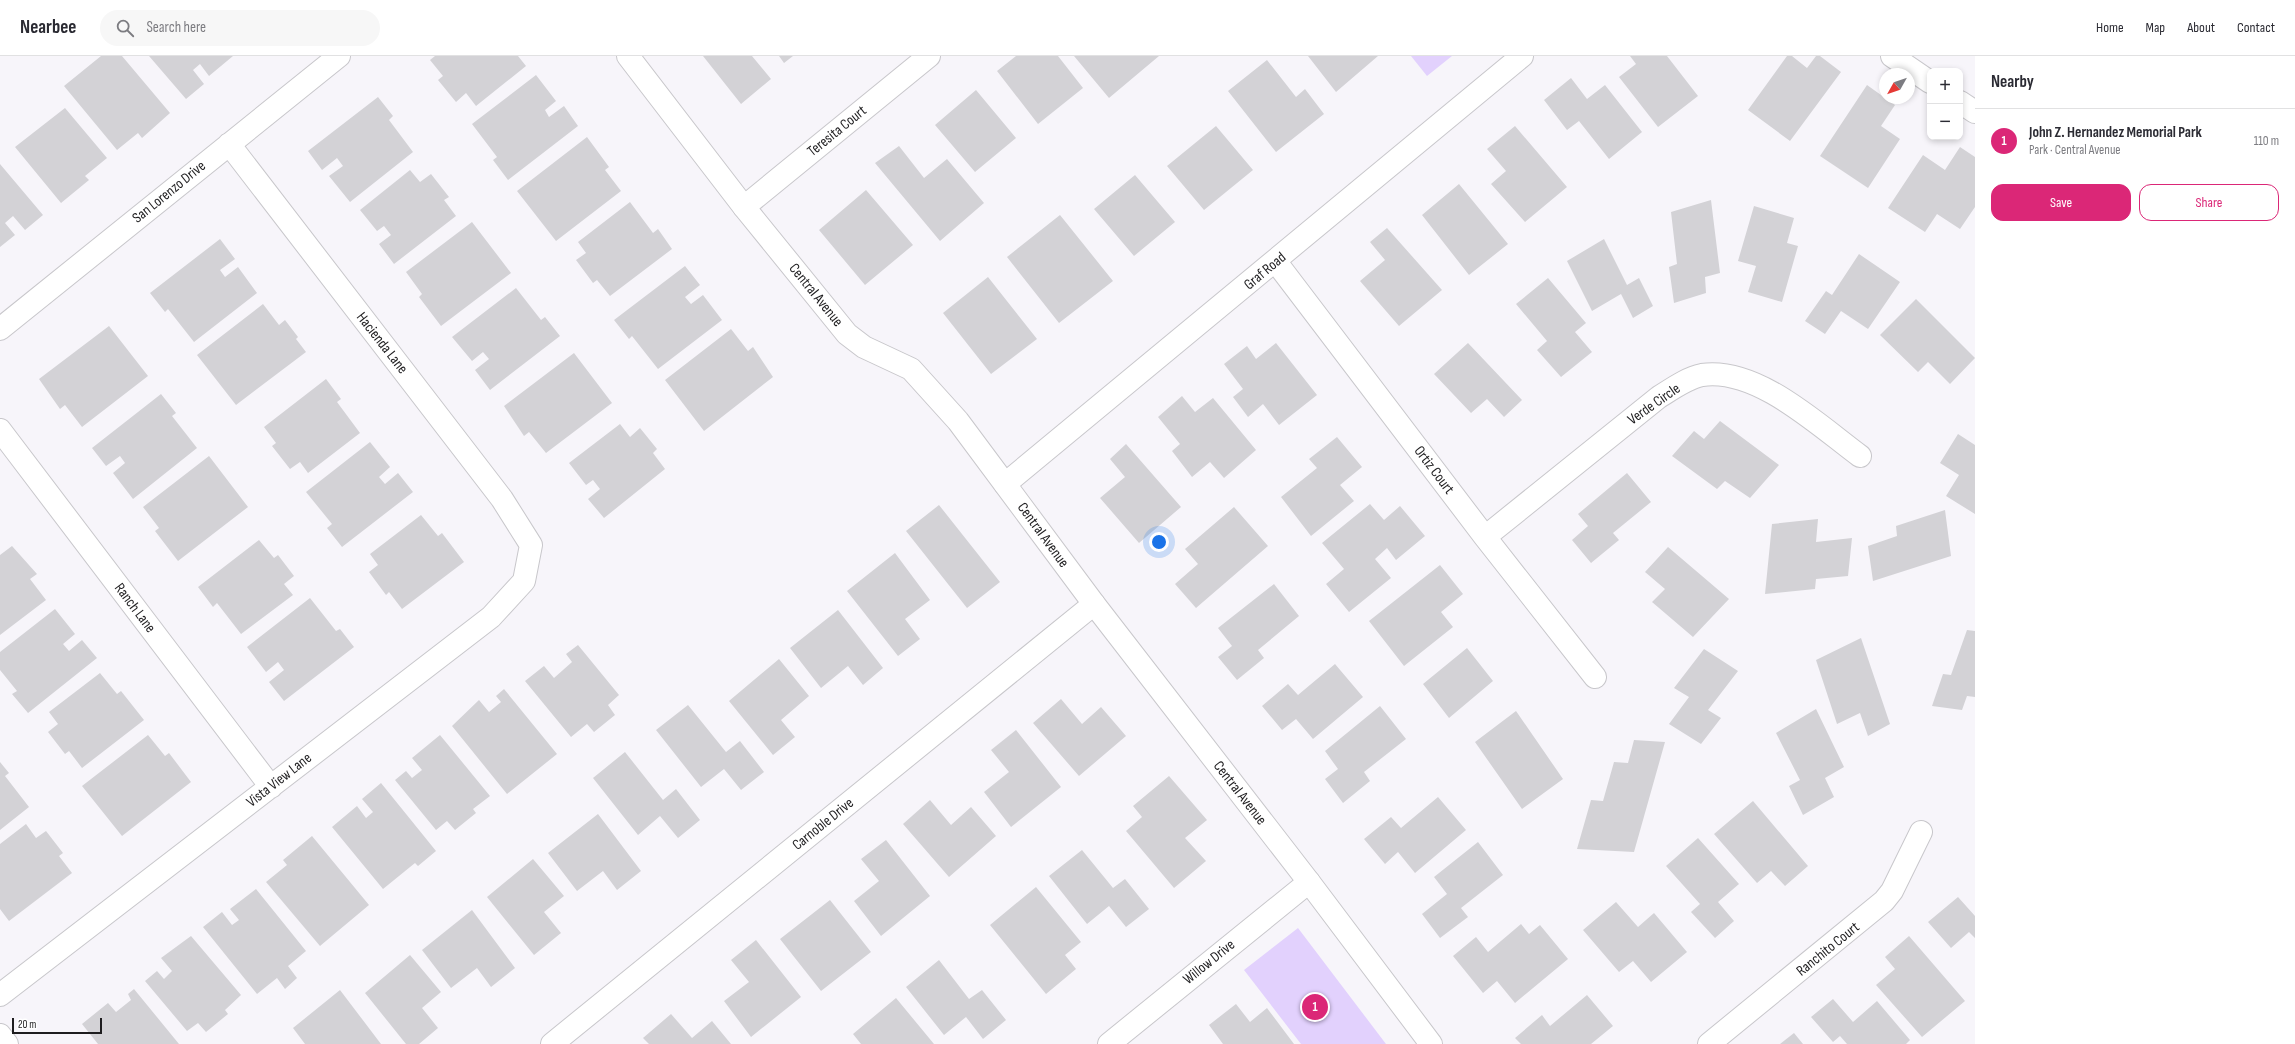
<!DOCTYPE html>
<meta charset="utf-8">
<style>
:root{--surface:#fff;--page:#f7f7f7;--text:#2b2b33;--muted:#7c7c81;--line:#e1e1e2;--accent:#db2777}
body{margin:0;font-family:"Sofia Sans Condensed",sans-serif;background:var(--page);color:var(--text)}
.controls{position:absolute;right:12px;top:12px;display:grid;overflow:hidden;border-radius:8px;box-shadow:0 2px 6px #0003}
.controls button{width:36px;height:36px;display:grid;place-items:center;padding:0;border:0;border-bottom:1px solid var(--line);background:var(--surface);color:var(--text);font:20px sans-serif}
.compass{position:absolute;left:1879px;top:12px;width:36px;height:36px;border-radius:50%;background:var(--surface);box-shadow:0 2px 6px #0003;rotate:230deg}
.scale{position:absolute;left:12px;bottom:10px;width:90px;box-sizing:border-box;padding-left:4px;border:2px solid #1e1d1f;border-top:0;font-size:11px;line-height:14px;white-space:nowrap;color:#1e1d1f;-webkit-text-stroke:3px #fff;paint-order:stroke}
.you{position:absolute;left:1159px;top:486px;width:14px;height:14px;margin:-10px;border:3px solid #fff;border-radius:50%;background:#1a73e8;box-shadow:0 0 0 6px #1a73e833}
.badge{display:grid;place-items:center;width:26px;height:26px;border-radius:50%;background:var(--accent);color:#fff;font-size:13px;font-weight:700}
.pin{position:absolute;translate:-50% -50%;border:2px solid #fff;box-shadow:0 1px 4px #0006}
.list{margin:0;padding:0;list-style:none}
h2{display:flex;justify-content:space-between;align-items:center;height:52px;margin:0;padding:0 16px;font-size:17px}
h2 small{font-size:13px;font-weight:400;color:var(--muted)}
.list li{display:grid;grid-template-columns:26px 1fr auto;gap:12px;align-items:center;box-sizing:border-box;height:64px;padding:0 16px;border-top:1px solid var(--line)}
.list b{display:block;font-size:15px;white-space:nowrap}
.list p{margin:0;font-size:13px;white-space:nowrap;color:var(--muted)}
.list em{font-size:13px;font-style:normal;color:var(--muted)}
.actions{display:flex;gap:8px;padding:12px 16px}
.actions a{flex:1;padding:9px 0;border:1px solid var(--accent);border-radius:12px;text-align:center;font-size:14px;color:var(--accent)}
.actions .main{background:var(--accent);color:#fff}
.icon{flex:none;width:22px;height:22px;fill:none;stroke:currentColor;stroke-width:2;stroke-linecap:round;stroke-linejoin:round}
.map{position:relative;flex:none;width:1975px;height:988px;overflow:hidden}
header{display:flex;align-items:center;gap:24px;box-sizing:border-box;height:56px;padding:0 20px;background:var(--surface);border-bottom:1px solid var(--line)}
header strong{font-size:19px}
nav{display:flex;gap:22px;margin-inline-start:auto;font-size:14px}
.search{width:280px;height:36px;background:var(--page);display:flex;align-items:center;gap:10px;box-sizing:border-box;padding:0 14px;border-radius:22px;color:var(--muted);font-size:15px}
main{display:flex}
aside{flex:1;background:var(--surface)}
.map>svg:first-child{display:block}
.green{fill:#e2d1fd}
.building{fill:#d3d2d6}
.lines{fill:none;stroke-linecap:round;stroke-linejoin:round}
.minor-casing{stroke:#c8c7cb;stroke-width:24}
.tertiary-casing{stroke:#c8c7cb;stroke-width:24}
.minor{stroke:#fff;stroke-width:22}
.tertiary{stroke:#fff;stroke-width:22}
.labels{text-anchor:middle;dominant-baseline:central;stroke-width:3;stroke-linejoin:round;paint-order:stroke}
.street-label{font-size:15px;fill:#1e1d1f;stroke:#fff}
</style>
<header>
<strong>Nearbee</strong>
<div class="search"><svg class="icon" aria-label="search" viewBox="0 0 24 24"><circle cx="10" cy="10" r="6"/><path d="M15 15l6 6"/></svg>Search here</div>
<nav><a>Home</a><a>Map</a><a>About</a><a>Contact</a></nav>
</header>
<main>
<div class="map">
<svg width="1975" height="988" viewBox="0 0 1975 988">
<rect width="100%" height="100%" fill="#f7f5fa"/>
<path class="green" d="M1411,0H1452L1427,20Z
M1298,872L1386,988H1301L1244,914Z"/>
<path class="building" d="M101,0H122L170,57L142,82L138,77L117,94L64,30Z
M149,0H233L209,20L200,8L193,14L204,28L186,43Z
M435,0H518L526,10L476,50L466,37L456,46L438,24L443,20L430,4Z
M703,0H752L771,23L741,48Z
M779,0H793L784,7Z
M1016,0H1058L1083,32L1038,68L997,15Z
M1074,0H1159L1109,42Z
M1308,0H1378L1336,36Z
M1630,0H1667L1698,40L1658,71L1619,21L1636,8Z
M1787,0H1792L1807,12L1816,0H1820L1841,16L1790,85L1748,54Z
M1267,4L1296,41L1305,33L1324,58L1276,96L1228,35Z
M536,19L556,45L545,54L549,61L564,50L578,70L508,124L493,104L497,101L472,68Z
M1571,22L1587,43L1605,29L1642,76L1609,103L1579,65L1567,74L1544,44Z
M1867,29L1895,49L1881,70L1900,83L1868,132L1820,100Z
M976,34L1016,82L975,116L935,69Z
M378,41L393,60L389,64L413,96L350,146L329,120L343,110L337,102L322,114L308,95Z
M65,52L107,102L85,120L89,124L61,147L15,91Z
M1216,70L1253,114L1204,154L1167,110Z
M1515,70L1567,131L1525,166L1491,128L1506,115L1487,93Z
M587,81L609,111L605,114L621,135L556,185L517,135Z
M899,90L924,122L947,103L984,147L940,185L875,107Z
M1960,91L1975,101V151L1960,173L1937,158L1925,176L1888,152L1923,99L1945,114Z
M0,108L43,159L25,174L13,160L5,167L15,179L0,191Z
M410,114L420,126L431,118L449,141L444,144L456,160L394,208L379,188L391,179L384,170L377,175L360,154Z
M1135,119L1175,166L1134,200L1094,153Z
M1459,128L1508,188L1469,219L1422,159Z
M866,134L913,189L865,229L819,174Z
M1711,144L1720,217L1705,221L1706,237L1674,247L1669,211L1677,208L1671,156Z
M630,146L653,177L658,173L672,193L610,240L597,224L593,227L576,204L586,197L578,186Z
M1754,150L1794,162L1787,187L1798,190L1782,246L1748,236L1756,210L1738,205Z
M1060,159L1113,225L1059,267L1007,201Z
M472,166L511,217L441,270L419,241L422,238L406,216Z
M1387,172L1442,234L1399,270L1360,225L1385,204L1370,186Z
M220,183L235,203L220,214L225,221L238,211L257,237L194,286L168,253L165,256L150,237Z
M1604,183L1627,229L1639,222L1653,250L1633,262L1621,238L1592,255L1567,205Z
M1859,198L1900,226L1868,273L1841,255L1825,278L1805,265L1826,235L1832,239Z
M685,210L700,229L685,241L691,248L703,239L722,264L658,313L632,280L629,283L614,264Z
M988,221L1037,283L991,318L943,257Z
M1548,222L1586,267L1575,276L1592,296L1561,321L1537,294L1547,285L1516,248Z
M516,232L541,264L545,261L560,280L490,334L475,314L489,303L483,296L472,305L452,281Z
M1916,243L1975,302L1950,328L1928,306L1918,316L1880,279Z
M263,248L279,269L285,264L298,281L296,283L306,296L236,349L197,299Z
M109,270L148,320L82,371L65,349L60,353L39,323Z
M731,273L748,295L753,291L773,321L704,375L665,324Z
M1276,287L1317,339L1279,369L1263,348L1248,361L1233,341L1243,333L1224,308L1247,290L1256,303Z
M1468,287L1522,344L1504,361L1487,343L1471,357L1434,318Z
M574,297L612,347L546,397L529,376L524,380L504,350Z
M326,323L341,343L337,346L360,377L308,417L300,406L290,413L272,390L276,387L264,371Z
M161,338L176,357L172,360L197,392L133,443L113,417L125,407L120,400L106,410L92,392Z
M1182,340L1195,356L1213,342L1256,394L1224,422L1210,406L1192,421L1172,395L1180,388L1158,361Z
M1720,365L1779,409L1750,442L1725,425L1717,433L1672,400L1694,375L1704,383Z
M620,368L630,381L640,372L657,393L653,397L665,413L604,462L588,443L600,433L593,424L586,429L569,407Z
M1958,378L1975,389V458L1946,440L1959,419L1940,407Z
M1337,381L1362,411L1340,429L1354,445L1311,480L1281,441L1317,412L1309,403Z
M370,386L390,411L379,421L385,428L398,417L413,436L342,491L327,472L332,468L306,436Z
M1126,388L1181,451L1139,487L1100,442L1125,421L1110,403Z
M209,400L248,451L178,505L155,475L159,472L143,451Z
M1627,417L1651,446L1613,477L1619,484L1591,507L1572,484L1588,470L1578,458Z
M1370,448L1384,464L1400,450L1425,480L1396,504L1387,492L1375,503L1391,522L1349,556L1326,528L1344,513L1322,487Z
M939,449L1000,526L967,552L906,475Z
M1234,451L1268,490L1196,552L1175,528L1198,508L1185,493Z
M1945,454L1951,500L1873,525L1868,490L1897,480L1896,470Z
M421,459L438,480L442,477L464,506L402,553L389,536L386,539L369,516L378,509L370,498Z
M1818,463L1816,486L1852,482L1848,520L1816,523L1815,533L1765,538L1772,468Z
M259,484L274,502L278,499L294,520L284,528L293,539L241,578L217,547L213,551L198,531Z
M12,490L37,518L30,523L46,544L0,579V499Z
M1668,491L1729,543L1693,581L1652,546L1665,533L1645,516Z
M895,497L930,544L905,563L920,583L898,600L847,535Z
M1440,509L1463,538L1441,556L1453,571L1404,610L1369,565Z
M1274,528L1299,560L1258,594L1264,602L1237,624L1218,601L1232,590L1218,572Z
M310,542L336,575L340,573L354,591L284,645L269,626L284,614L278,606L266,616L247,591Z
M55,553L75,578L63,588L69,595L82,584L97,602L28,657L12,638L17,635L0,614V596Z
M838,554L883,612L863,629L848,610L821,632L790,592Z
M1967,574L1975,575V641L1967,640L1962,654L1932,650L1943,618L1951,619Z
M1861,582L1890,668L1868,680L1860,657L1837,668L1816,604Z
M578,589L619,639L608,649L615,659L594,676L587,668L571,681L525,625L544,610L554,622L572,606L566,598Z
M1467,592L1493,625L1449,662L1423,628Z
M1704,593L1738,615L1708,654L1721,662L1701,688L1669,668L1689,641L1674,632Z
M779,603L809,640L781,664L795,681L773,699L729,645Z
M1335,608L1363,641L1313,683L1296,663L1282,674L1262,650L1288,628L1298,639Z
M100,617L117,638L121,635L144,664L82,712L69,695L65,698L48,676L58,668L49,656Z
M504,633L557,698L507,738L452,670L479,644L489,656L501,646L496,640Z
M1061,643L1082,668L1101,651L1126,680L1079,720L1033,667Z
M688,649L726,696L740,685L764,716L741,734L724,713L701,731L656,674Z
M1380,650L1406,683L1364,716L1370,725L1343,747L1325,723L1338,713L1325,695Z
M1816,653L1844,711L1825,722L1834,741L1803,759L1789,730L1800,724L1776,677Z
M1516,655L1563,723L1522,753L1475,686Z
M1016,674L1061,731L1011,771L984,736L1009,716L991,694Z
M148,679L165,700L169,697L191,726L122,780L82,730Z
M440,679L490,740L473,753L476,757L455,774L447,765L436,774L395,724L406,715L412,722L422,714L412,702Z
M1634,684L1665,686L1634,796L1577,793L1591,744L1603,745L1614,706L1628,707Z
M625,696L663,744L676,733L700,764L678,782L660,760L638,779L593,722Z
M0,706L9,717L5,720L29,751L0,774Z
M1169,720L1207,764L1185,782L1206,805L1174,832L1126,775L1142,761L1133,750Z
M381,727L436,795L418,810L415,807L383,833L332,771L357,750L366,762L373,756L362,743Z
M1438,741L1466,774L1415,817L1398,796L1385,808L1364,783L1391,761L1401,772Z
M930,744L951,769L971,751L996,780L949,821L903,768Z
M1753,745L1808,810L1785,830L1771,815L1757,827L1714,778Z
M598,758L641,815L617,834L603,815L577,835L548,797Z
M26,768L36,782L46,775L63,797L59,800L72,817L9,865L0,853V788Z
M312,780L369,849L320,890L266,826L287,809L283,804Z
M1698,782L1739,828L1718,846L1734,865L1715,882L1691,856L1700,848L1666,810Z
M886,784L930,840L881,880L854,845L879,825L861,803Z
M1478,786L1503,819L1461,852L1468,861L1440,882L1422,858L1447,838L1434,821Z
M1082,794L1113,832L1125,823L1149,853L1126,871L1109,850L1087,868L1049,820Z
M533,803L564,840L544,856L561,877L534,899L487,841Z
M1036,831L1081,886L1065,899L1076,913L1046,938L990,869Z
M256,833L306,895L288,910L297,922L285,933L277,922L257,938L203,871L222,856L232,869L239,864L230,853Z
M1958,841L1975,860V882L1969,876L1951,892L1928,866Z
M830,844L871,896L821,935L780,883Z
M1616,846L1638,871L1654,857L1687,896L1651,926L1633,905L1619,916L1583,874Z
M472,854L515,912L491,931L477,912L451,932L422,894Z
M1521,868L1529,878L1540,869L1568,903L1515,947L1497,925L1483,937L1453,900L1476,881L1488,896Z
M191,880L241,939L225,954L228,958L206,976L198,967L187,975L145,925L157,915L164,923L172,915L161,902Z
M1909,880L1965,945L1922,981L1876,929L1895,913L1885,901Z
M756,884L801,941L751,981L724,945L749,926L731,904Z
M410,899L441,936L422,952L438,972L419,988H406L365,937Z
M939,904L969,943L982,934L1006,964L983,983L966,961L944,979L906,931Z
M134,933L179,988H98L82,968L108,947L116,956L131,944L128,938Z
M340,934L381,988H305L293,972Z
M1587,939L1613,970L1591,988H1521L1515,982L1542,959L1550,970Z
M896,942L934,988H861L853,978Z
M1833,943L1853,966L1877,945L1910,984L1906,988H1847L1840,980L1833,986L1811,961Z
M1236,948L1250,966L1267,952L1294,988H1223L1209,969Z
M671,958L692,982L712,965L731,988H649L643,982Z
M1794,977L1803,988H1780Z"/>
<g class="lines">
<g class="minor-casing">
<path id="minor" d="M1892,0L1930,26
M1960,46L1975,56
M744,151L929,0
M1276,206L1485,481L1595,621
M0,273L339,0
M0,374L271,731
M1005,428L1522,0
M1485,481L1659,341C1672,333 1687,322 1702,319C1757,311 1818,369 1860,400
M0,939L491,561L524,525L531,489L502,443L229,88
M552,988L1094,548
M1109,988L1309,826
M1709,988L1884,845L1892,835L1921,776"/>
</g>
<g class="tertiary-casing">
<path id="tertiary" d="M628,0L744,151L847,278L864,291L911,313L958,365L1094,548L1309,826L1431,988
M0,979L7,988"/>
</g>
<use href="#minor" class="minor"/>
<use href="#tertiary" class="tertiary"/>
</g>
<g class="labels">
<g class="street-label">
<text transform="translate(837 75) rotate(-39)">Teresita Court</text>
<text transform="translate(169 136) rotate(-39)">San Lorenzo Drive</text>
<text transform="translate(1265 215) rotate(-40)">Graf Road</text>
<text transform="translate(816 239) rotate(51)">Central Avenue</text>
<text transform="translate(382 287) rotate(52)">Hacienda Lane</text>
<text transform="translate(1654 348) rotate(-35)">Verde Circle</text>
<text transform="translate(1434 414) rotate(53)">Ortiz Court</text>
<text transform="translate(1043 479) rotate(54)">Central Avenue</text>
<text transform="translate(135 552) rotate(53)">Ranch Lane</text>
<text transform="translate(279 724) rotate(-38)">Vista View Lane</text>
<text transform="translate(1240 737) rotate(52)">Central Avenue</text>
<text transform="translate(823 768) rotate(-39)">Carnoble Drive</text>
<text transform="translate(1828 893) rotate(-39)">Ranchito Court</text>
<text transform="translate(1209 906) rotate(-39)">Willow Drive</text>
</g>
</g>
</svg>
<div class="controls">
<button>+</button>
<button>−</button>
</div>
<svg class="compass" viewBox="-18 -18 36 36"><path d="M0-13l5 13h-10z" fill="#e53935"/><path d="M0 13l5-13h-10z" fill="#7c7c81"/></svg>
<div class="scale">20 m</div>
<div class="you"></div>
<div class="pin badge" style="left:1315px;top:951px">1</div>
</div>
<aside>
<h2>Nearby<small></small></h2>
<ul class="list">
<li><span class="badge">1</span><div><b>John Z. Hernandez Memorial Park</b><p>Park · Central Avenue</p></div><em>110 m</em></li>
</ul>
<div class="actions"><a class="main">Save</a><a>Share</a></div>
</aside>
</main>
